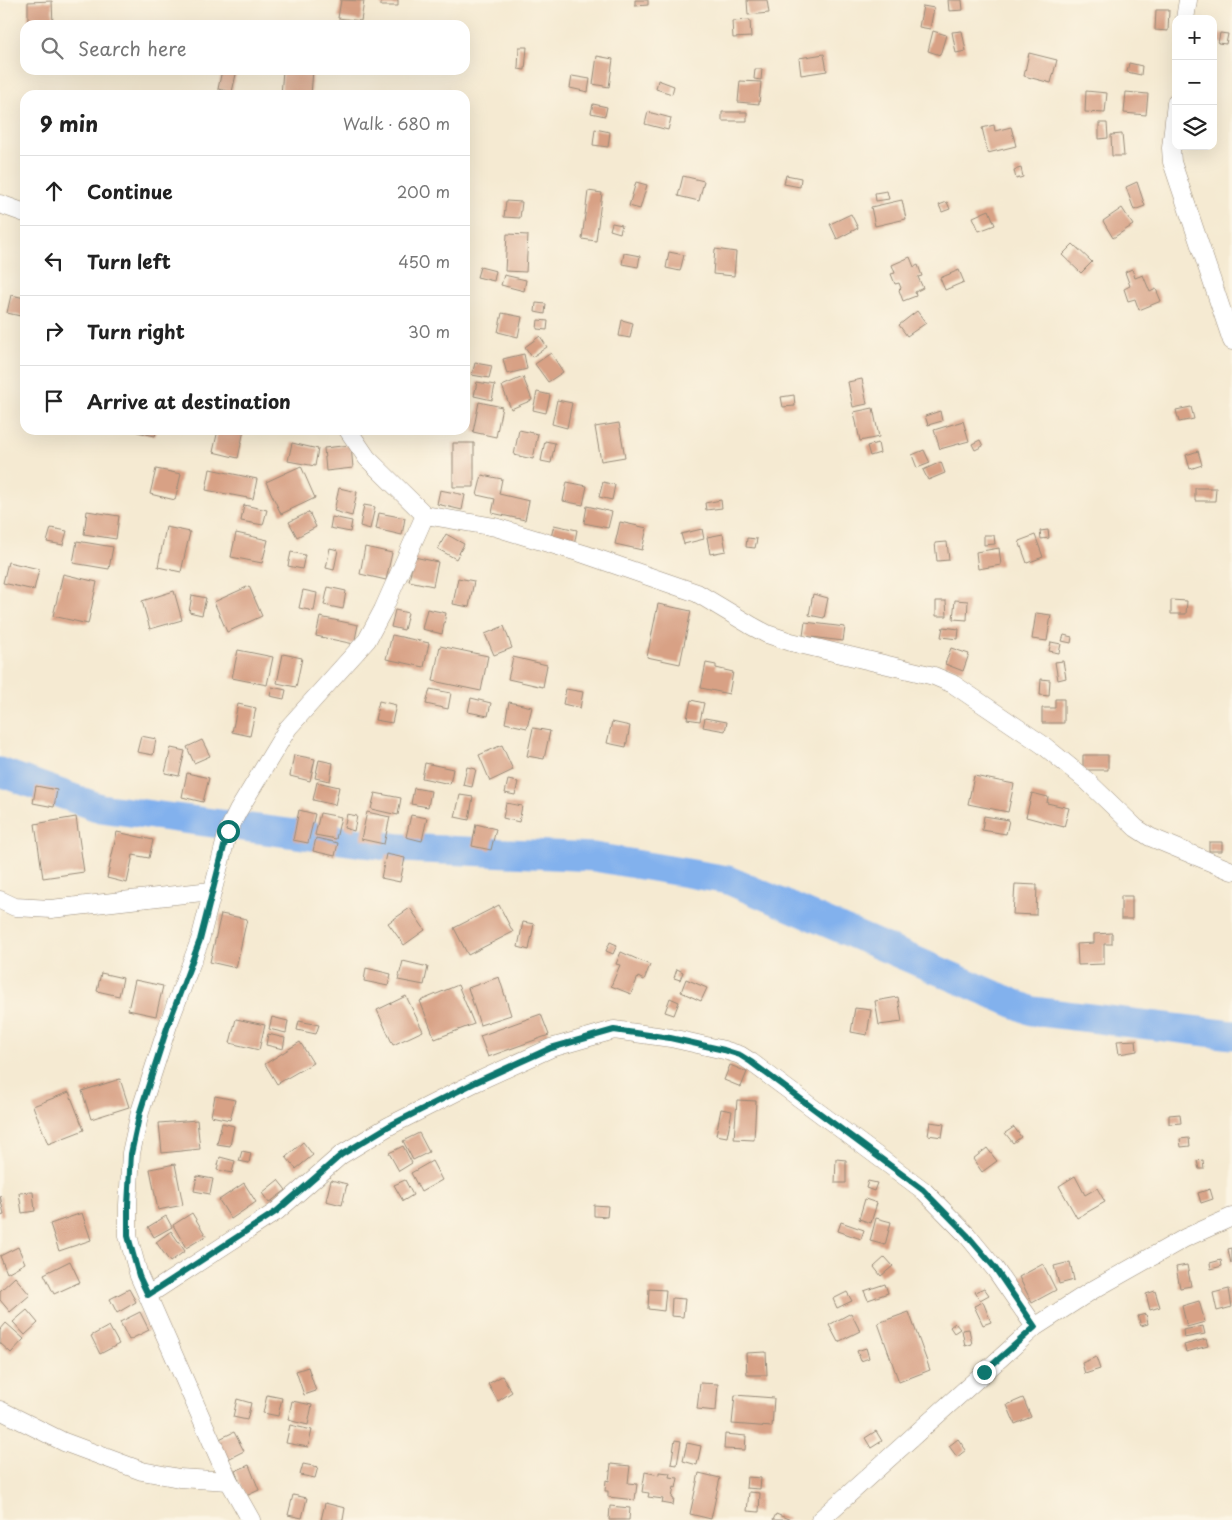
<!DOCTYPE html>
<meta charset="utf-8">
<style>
:root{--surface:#fff;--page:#f2f2f2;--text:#222;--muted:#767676;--line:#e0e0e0}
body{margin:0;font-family:"Playpen Sans",sans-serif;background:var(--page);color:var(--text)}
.controls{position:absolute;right:15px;top:15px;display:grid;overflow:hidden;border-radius:10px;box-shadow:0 5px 20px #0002}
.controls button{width:45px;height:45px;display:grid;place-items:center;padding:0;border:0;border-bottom:1px solid var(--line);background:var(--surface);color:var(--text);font:25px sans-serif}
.stop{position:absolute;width:15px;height:15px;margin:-11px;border:4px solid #0f766e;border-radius:50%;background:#fff}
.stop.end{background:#0f766e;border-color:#fff;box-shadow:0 1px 5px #0008}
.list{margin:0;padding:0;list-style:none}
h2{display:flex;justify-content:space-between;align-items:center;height:65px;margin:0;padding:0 20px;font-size:21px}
h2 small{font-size:16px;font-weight:400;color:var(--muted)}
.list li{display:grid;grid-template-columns:32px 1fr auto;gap:15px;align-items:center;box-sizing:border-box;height:70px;padding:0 20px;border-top:1px solid var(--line)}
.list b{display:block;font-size:19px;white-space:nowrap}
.list em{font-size:16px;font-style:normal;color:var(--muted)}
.icon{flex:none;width:28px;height:28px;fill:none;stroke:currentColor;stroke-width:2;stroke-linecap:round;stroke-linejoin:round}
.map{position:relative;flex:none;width:1232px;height:1520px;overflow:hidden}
.search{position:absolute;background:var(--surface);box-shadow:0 5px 20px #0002;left:20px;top:20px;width:450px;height:55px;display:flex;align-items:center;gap:12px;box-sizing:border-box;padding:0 18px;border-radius:15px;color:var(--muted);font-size:19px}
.panel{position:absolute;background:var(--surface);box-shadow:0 5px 20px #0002;left:20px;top:90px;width:450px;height:345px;border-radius:15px}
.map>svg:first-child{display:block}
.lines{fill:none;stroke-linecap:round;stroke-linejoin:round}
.river{stroke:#82b1ed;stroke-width:29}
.building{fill:#d8a185}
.minor-casing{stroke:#988a78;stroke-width:19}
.minor{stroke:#fff;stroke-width:18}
.route{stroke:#0f766e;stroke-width:6}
</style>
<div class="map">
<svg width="1232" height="1520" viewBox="0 0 1232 1520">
<rect width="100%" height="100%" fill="#fcf5e5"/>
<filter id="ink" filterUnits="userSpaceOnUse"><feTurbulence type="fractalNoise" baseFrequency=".02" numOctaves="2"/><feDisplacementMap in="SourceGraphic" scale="10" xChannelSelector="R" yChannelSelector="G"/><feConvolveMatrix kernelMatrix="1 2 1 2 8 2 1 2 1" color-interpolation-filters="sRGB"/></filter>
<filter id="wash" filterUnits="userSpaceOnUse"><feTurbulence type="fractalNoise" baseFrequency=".0096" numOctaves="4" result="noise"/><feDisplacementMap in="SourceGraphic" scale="20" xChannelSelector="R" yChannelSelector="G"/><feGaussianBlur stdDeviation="1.12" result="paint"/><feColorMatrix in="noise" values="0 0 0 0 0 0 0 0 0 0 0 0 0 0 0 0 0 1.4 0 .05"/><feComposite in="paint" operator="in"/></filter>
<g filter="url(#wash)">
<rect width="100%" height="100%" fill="#f5ead2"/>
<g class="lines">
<path class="river" d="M0,772L100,808L401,848L594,857L728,880L1032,1011L1232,1035"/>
</g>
<g id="blocks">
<path class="building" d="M341,0L364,1L361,21L338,18Z
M381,0H398V6H381Z
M635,0H648V5L635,6Z
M747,0H767L769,13L748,15Z
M948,0H962L963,10L949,11Z
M52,1L53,25H28V2Z
M923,6L934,8L930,29L919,27Z
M1156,10H1169L1168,31L1155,30Z
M750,20L751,37L733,38L732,21Z
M933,31L946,35L940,55L928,51Z
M962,31L966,51L956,53L952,32Z
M1220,33L1228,34L1226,44L1218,43Z
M519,47H527L525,70L518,69Z
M1029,53L1057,60L1051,83L1024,76Z
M824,54L827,71L801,75L799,58Z
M597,56L613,59L609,87L593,84Z
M1129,63L1142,66L1141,75L1127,72Z
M755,69H762L761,80L754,79Z
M222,70H237L232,92L218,89Z
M283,70H313L311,95H281Z
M572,76L590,79L588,92L570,88Z
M658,80L674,86L672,94L656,89Z
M740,81L761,82L759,104L738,102Z
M1086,91L1107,93L1105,113L1085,112Z
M1126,92L1148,94L1146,115L1124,113Z
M593,104L607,107L605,116L591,113Z
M648,112L671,118L668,130L645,124Z
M722,112H747V121H722Z
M1099,123H1107L1108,138L1099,139Z
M994,125L995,131L1011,127L1016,146L988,153L982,128Z
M595,129L610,132L608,147L593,145Z
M1122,134L1124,156H1112L1111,135Z
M1021,168L1023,177L1016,179L1014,170Z
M786,175L801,178L800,187L784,184Z
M683,176L704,181L699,201L678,196Z
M636,182L647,185L640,209L629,206Z
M1137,182L1145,206L1134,210L1126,187Z
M588,191L602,193L596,241L582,239Z
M887,191L889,199L876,201L875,193Z
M902,200L906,219L875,226L871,207Z
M506,201L522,202L520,218L504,217Z
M947,202L950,209L942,212L939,205Z
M1122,208L1133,225L1113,238L1103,221Z
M989,210L995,225L979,231L973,217Z
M851,214L858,228L837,239L830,224Z
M612,223L622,225L620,233L610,230Z
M507,234L528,235L526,272L505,271Z
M1073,244L1092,262L1081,273L1062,255Z
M715,249L736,252L734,276L713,274Z
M669,252L684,255L680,271L666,268Z
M624,253L640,256L638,267L622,264Z
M910,257L914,267L918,265L922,276L918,277L923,288L915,292L916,296L903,301L899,290L901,288L899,283L895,284L891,274L895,273L892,265Z
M480,267L496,271L494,281L477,277Z
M1132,269L1135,278L1143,275L1150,292L1156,289L1161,301L1139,310L1135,299L1128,301L1124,289L1130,286L1125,272Z
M959,270L964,282L945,290L940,278Z
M504,275L526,280L524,291L501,285Z
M11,295L25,298V317L7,313Z
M536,303L546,304L545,314L535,312Z
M917,311L926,323L907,336L899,325Z
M502,313L522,317L518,337L498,332Z
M538,320L548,321L547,330L537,329Z
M622,320L633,323L630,338L619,336Z
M540,336L547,347L532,357L525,347Z
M551,353L563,372L548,382L535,364Z
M524,354L527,369L507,374L503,359Z
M475,363L492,366L489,378L472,375Z
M523,377L532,400L511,409L502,386Z
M862,379L867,404L853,407L848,382Z
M477,382L495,385L492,400L474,396Z
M537,392L550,395L546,413L533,410Z
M794,395L795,406L783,407L781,397Z
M557,400L572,403L567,428L552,424Z
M479,402L502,407L496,437L473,432Z
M1191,407L1194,419L1179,422L1176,410Z
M873,408L879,437L860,441L854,412Z
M940,411L942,421L928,425L925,416Z
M963,421L969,441L940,449L934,430Z
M619,423L625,457L601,461L595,427Z
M70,430H86L85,434Z
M137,430H157L155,436L137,432Z
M218,430H244L238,458L213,452Z
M519,430L538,434L533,459L514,455Z
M980,440L983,446L975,450L972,444Z
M545,441L555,443L551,463L541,461Z
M292,443L318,449L315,466L288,461Z
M453,443H474V487H453Z
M878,443L880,453L870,456L867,446Z
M351,445L353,468L326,471L324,448Z
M924,450L930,463L917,468L912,455Z
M1198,451L1202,465L1190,469L1186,455Z
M941,462L945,473L928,480L923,470Z
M301,466L315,498L281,514L266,482Z
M156,469L181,474L175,500L150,494Z
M210,469L257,479L253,499L206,490Z
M482,475L502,479L499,494L529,501L525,520L492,513L495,499L477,495Z
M567,482L587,486L583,505L563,501Z
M603,482L615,485L612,500L599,497Z
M339,488L357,492L352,516L334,511Z
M1195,488H1216L1215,501H1195Z
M440,490L465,495L462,510L437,504Z
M721,500L722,508L706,510L705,503Z
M244,505L267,510L263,525L241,521Z
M364,505L375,507L370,529L360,526Z
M587,506L612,512L608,528L584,523Z
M87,511L119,516L116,539L84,534Z
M309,512L316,527L297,537L289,522Z
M379,513L405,518L402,535L376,529Z
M332,517L352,521L350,532L330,528Z
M620,522L647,528L642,550L615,544Z
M554,525L577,530L574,546L550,541Z
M166,527L190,532L181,572L158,567Z
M51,528L67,531L63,545L47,542Z
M702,529L704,539L684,544L681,534Z
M1048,530L1049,538L1041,539L1040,531Z
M236,533L268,540L262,563L231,557Z
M446,534L464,544L456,559L438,549Z
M723,534L726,551L710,554L707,537Z
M984,535H994L995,544L984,545Z
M1035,535L1043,557L1027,563L1019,541Z
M747,538L757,539L755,548L746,547Z
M77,541L113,547L109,569L73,563Z
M947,542L949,560L937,561L935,543Z
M365,547L392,553L386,580L360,574Z
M330,548L338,550L334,570L326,568Z
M999,548L1001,565L978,569L976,552Z
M291,552L305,555L302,569L288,566Z
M414,557L438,562L433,586L409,581Z
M8,562L39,569L34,590L3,583Z
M63,574L97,582L88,624L53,616Z
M458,578L474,581L469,607L453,604Z
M249,586L262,616L227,632L214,602Z
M328,587L346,591L343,609L324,605Z
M303,590L317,593L314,611L299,608Z
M174,591L182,620L150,629L142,601Z
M813,594L828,598L824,618L809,615Z
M192,595L206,598L202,615L189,612Z
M955,600L968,601L967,620L953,619Z
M1171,600L1187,601L1186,614H1171Z
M936,601H946L947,616H936Z
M658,604L691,611L680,664L647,657Z
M427,609L446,613L442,634L422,629Z
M395,610L408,613L404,630L391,627Z
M1036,613L1051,615L1047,641L1032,639Z
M320,617L358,625L354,644L316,636Z
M805,622L845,627L843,641L803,636Z
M504,626L512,648L494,655L485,634Z
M943,627L959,629L958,639L941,637Z
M392,635L429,643L424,667L386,659Z
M1064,635L1072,637L1071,643L1062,641Z
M1051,642L1061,644L1059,653L1049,651Z
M440,646L488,656L481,691L433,681Z
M951,648L969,654L963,671L945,664Z
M238,650L273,657L267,685L232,678Z
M283,654L302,658L296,687L277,683Z
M513,657L547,665L543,687L508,679Z
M1063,661L1066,678L1058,680L1055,662Z
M706,663L716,665V668L733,672L729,694L701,688Z
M1041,679L1050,680L1049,696L1040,695Z
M272,687L286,690L284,699L270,696Z
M430,689L451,693L448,709L426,704Z
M566,689L583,692L580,708L563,704Z
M471,698L491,703L488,716L468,712Z
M1055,699H1064V723H1042V708H1055Z
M691,700L704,703L700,721L687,719Z
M379,701L396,705L392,723L375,720Z
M509,702L532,707L527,728L505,723Z
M238,704L256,708L250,736L232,732Z
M705,718L727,722L725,731L703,727Z
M612,722L630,726L626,747L607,743Z
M533,728L550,731L544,759L527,756Z
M141,736L156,739L153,755L137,752Z
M202,740L210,756L194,763L187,747Z
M502,745L513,770L490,781L479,755Z
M171,748L185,751L179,776L165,773Z
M294,755L315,759L310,781L290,776Z
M1083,755H1108V770H1083Z
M319,760L333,763L330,781L315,778Z
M425,763L453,769L450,784L422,778Z
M467,767L476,769L472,787L463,785Z
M187,773L209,778L203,802L182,797Z
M974,776L1014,784L1008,812L968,804Z
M508,780L518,782L515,795L505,793Z
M317,782L339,787L335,805L313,800Z
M36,786L57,790L54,807L33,803Z
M414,788L431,791L428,807L411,804Z
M375,793L401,798L398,815L371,809Z
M1032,793L1048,797L1047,803L1069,808L1064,827L1026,817Z
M460,795L473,797L469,820L455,817Z
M506,803L522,806L519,822L503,818Z
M299,810L315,814L308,843L293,840Z
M367,812L390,817L384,844L361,839Z
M320,813L341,817L336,839L315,835Z
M347,814L357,816L354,831L344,828Z
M411,815L427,818L422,841L406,837Z
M984,816L1009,820L1006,834L982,830Z
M76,817L84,872L43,878L35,824Z
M476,824L496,829L491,850L472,846Z
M117,832L153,840L149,858L133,855L127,883L107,878Z
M316,838L338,843L335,856L313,851Z
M1209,842H1222V851H1209Z
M386,854L405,858L400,882L381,878Z
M1015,884L1037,885L1036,915L1013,914Z
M1121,896H1132V919H1121Z
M499,905L513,932L468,955L454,928Z
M410,908L425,930L404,945L388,923Z
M221,914L247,919L236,968L210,962Z
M523,922L534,924L529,950L518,947Z
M1112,933V944H1104V964L1078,965L1077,944L1094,943V934Z
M610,942L617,945L613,954L606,951Z
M621,952L650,965L644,980L638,977L631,994L611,986L620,965L616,964Z
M403,961L428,967L424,985L398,980Z
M366,968L391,974L388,986L364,981Z
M677,969L683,972L680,980L674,978Z
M101,973L123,978L119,996L97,991Z
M499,977L511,1015L480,1025L468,988Z
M686,979L707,988L701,1001L681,992Z
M135,980L163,986L156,1016L128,1010Z
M458,985L474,1024L435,1039L420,1001Z
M406,996L423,1031L393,1045L377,1010Z
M898,997L902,1022L879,1025L875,1001Z
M670,998L679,1002L674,1015L665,1012Z
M855,1008L871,1010L867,1035L851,1032Z
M541,1014L549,1035L488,1057L480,1036Z
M272,1017L288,1021L286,1033L269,1029Z
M236,1019L265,1025L259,1050L230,1043Z
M299,1021L319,1025L316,1034L297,1030Z
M268,1034L285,1038L283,1049L266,1045Z
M1136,1040L1137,1051L1119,1054L1117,1041Z
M300,1042L313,1063L277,1084L265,1064Z
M730,1065L747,1072L741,1087L724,1080Z
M120,1079L129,1107L91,1119L82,1091Z
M69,1092L84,1130L48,1144L33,1106Z
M215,1096L235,1100L230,1120L211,1116Z
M737,1100L756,1101L754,1140L734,1139Z
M721,1109L732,1111L727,1137L716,1135Z
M1180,1114L1181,1123L1169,1124V1115Z
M197,1120L200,1149L162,1153L159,1123Z
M930,1122L944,1124L942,1137L928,1135Z
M222,1123L234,1126L230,1146L217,1144Z
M1014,1127L1021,1137L1013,1143L1005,1133Z
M419,1133L429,1152L413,1160L403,1141Z
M1189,1138L1190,1146L1181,1147L1180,1139Z
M303,1142L313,1155L296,1169L286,1157Z
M403,1146L412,1163L399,1171L389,1153Z
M987,1148L997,1161L982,1172L973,1159Z
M242,1151L251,1153L249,1163L239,1161Z
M220,1157L235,1161L232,1173L217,1170Z
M836,1159L846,1160V1183H835Z
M1203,1160L1204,1169H1199L1197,1161Z
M432,1161L442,1180L421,1192L411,1173Z
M175,1164L183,1205L158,1210L150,1169Z
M197,1176L213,1179L210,1194L194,1191Z
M1075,1176L1085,1195L1097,1188L1105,1202L1077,1218L1059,1186Z
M278,1180L286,1190L269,1203L262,1193Z
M331,1180L347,1184L342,1205L326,1201Z
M405,1180L413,1195L403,1201L394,1185Z
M868,1181L877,1183L874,1191L866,1188Z
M244,1183L256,1202L231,1219L219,1200Z
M1210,1189L1213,1199L1201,1203L1198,1193Z
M33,1192L35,1211L22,1213L19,1193Z
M0,1195L4,1215L0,1216Z
M865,1199L877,1203L871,1223L859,1219Z
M594,1205L608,1206L607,1217L594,1216Z
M82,1213L91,1240L59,1251L50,1224Z
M192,1213L206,1236L186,1248L173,1225Z
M166,1216L172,1227L154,1237L148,1227Z
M876,1218L891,1222L885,1245L870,1241Z
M841,1222L864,1230L861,1239L838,1231Z
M171,1231L185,1251L170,1262L156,1242Z
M18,1247L25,1263L7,1273L0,1256Z
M1232,1248V1263L1231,1264L1228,1249Z
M885,1257L893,1266L881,1276L874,1267Z
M1221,1260L1222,1266L1211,1269L1210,1263Z
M70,1261L80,1282L54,1294L44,1274Z
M1070,1262L1074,1280L1059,1284L1054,1266Z
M1043,1264L1056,1290L1032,1303L1019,1277Z
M1187,1265L1191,1286L1180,1288L1176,1267Z
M15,1277L30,1295L10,1312L0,1300V1291Z
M885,1284L888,1293L868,1300L864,1291Z
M984,1288L989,1295L980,1300L975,1292Z
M129,1289L136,1302L117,1313L110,1299Z
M649,1289L666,1290L664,1311L648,1309Z
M1229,1289L1232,1307L1217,1311L1213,1293Z
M1155,1291L1160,1307L1150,1310L1146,1294Z
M847,1292L852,1301L837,1308L833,1299Z
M672,1298L685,1299L683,1317L671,1316Z
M1199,1301L1205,1322L1187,1327L1182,1306Z
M983,1302L991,1322L983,1325L974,1306Z
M27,1310L38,1323L25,1335L13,1322Z
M140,1312L149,1330L129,1340L120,1322Z
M909,1312L930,1370L899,1382L878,1323Z
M851,1313L860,1331L838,1342L829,1325Z
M1146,1314L1148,1324L1141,1326L1138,1316Z
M6,1323L24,1339L11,1353L0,1343V1330Z
M955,1323L960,1329L954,1333L950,1327Z
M109,1326L119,1344L100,1354L91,1336Z
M1203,1326L1205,1334L1184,1338L1183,1330Z
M969,1329L972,1344L965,1346L962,1330Z
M1206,1339L1208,1346L1186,1352L1184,1345Z
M866,1348L869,1358L861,1361L857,1351Z
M766,1352L767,1375H747L746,1353Z
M1096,1357L1100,1369L1085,1374L1082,1363Z
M308,1367L316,1391L304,1395L296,1371Z
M502,1376L512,1392L498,1401L488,1384Z
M700,1383L718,1384L716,1411L697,1409Z
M267,1395L282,1398L278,1416L263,1413Z
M735,1395L774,1398L772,1427L732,1424Z
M1023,1398L1031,1417L1015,1424L1007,1405Z
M237,1399L251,1403L247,1420L233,1417Z
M292,1401L312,1405L308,1425L288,1420Z
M290,1425L312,1430L308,1447L286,1443Z
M876,1431L882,1441L871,1448L865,1438Z
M234,1432L244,1451L222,1462L213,1442Z
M725,1434L746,1436L745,1450L724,1449Z
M958,1439L966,1450L957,1457L949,1446Z
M675,1440L681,1441L677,1465L671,1464Z
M687,1443L701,1446L697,1465L683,1461Z
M303,1464L318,1467L315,1478L300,1475Z
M611,1464L630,1466L628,1483L637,1484L635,1500L608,1497V1491H605L606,1480L609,1481Z
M249,1465L259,1490L246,1496L235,1471Z
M645,1472L659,1475V1472L670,1473L669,1477L678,1478L676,1488L674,1487L672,1498L674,1499L673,1505L662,1503L663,1499L648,1497L649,1493L642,1492Z
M699,1473L720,1478L711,1519L690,1514Z
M747,1477L761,1478L760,1489L746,1488Z
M749,1492L760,1493L759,1512L747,1511Z
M293,1495L307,1498L302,1518L288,1515Z
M325,1503L345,1508L343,1520H321Z
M610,1506L630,1508L629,1520H609Z
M776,1514L791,1520H773Z"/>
</g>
</g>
<g filter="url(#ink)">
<use href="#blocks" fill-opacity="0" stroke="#988a78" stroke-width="1"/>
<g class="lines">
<g class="minor-casing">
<path id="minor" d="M1185,19L1188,0
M1176,103L1171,148L1172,162L1232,341
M0,204L25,213
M348,430L367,458L425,515L495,527L584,554L697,593L752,626L767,634L791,642L934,676L953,684L1043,745L1086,780L1136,828L1150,837L1232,871
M0,900L15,907L51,909L211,891
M148,1295L277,1211L341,1155L389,1126L474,1083L551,1048L614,1030L671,1038L724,1050L740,1055L751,1062L923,1190L967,1235L995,1269L1035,1327
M0,1410L64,1442L142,1471L179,1478L229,1481
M251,1520L229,1481L139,1276L128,1236V1205L131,1153L140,1112L168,1025L200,940L228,831L238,811L288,728L367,640L383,610L425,515
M820,1520L1035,1327L1091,1291L1185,1238L1232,1217"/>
</g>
<use href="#minor" class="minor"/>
</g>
</g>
<g class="lines" filter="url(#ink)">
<path class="route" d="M228,831L200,940L168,1025L140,1112L131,1154L128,1205V1236L139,1276L148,1295L277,1211L341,1155L389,1126L474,1083L551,1048L614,1030L670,1038L724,1050L740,1055L751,1062L923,1190L967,1235L995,1268L1035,1327L984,1372"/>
</g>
</svg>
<div class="controls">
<button>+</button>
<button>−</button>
<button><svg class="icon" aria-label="layers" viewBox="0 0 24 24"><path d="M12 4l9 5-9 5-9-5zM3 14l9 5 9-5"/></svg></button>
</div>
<div class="stop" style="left:228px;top:831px"></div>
<div class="stop end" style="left:984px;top:1372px"></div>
<div class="search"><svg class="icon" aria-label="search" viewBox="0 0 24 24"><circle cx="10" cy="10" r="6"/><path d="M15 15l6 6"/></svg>Search here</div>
<section class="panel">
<h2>9 min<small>Walk · 680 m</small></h2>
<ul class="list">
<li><svg class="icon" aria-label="ahead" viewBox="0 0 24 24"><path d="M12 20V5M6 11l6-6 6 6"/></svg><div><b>Continue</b></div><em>200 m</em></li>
<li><svg class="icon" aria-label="left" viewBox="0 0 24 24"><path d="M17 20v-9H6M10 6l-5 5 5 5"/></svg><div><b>Turn left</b></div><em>450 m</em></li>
<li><svg class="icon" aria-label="right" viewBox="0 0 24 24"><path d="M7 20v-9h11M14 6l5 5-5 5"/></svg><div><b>Turn right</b></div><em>30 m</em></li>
<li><svg class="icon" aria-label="arrive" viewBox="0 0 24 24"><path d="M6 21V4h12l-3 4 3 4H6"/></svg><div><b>Arrive at destination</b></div></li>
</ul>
</section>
</div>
